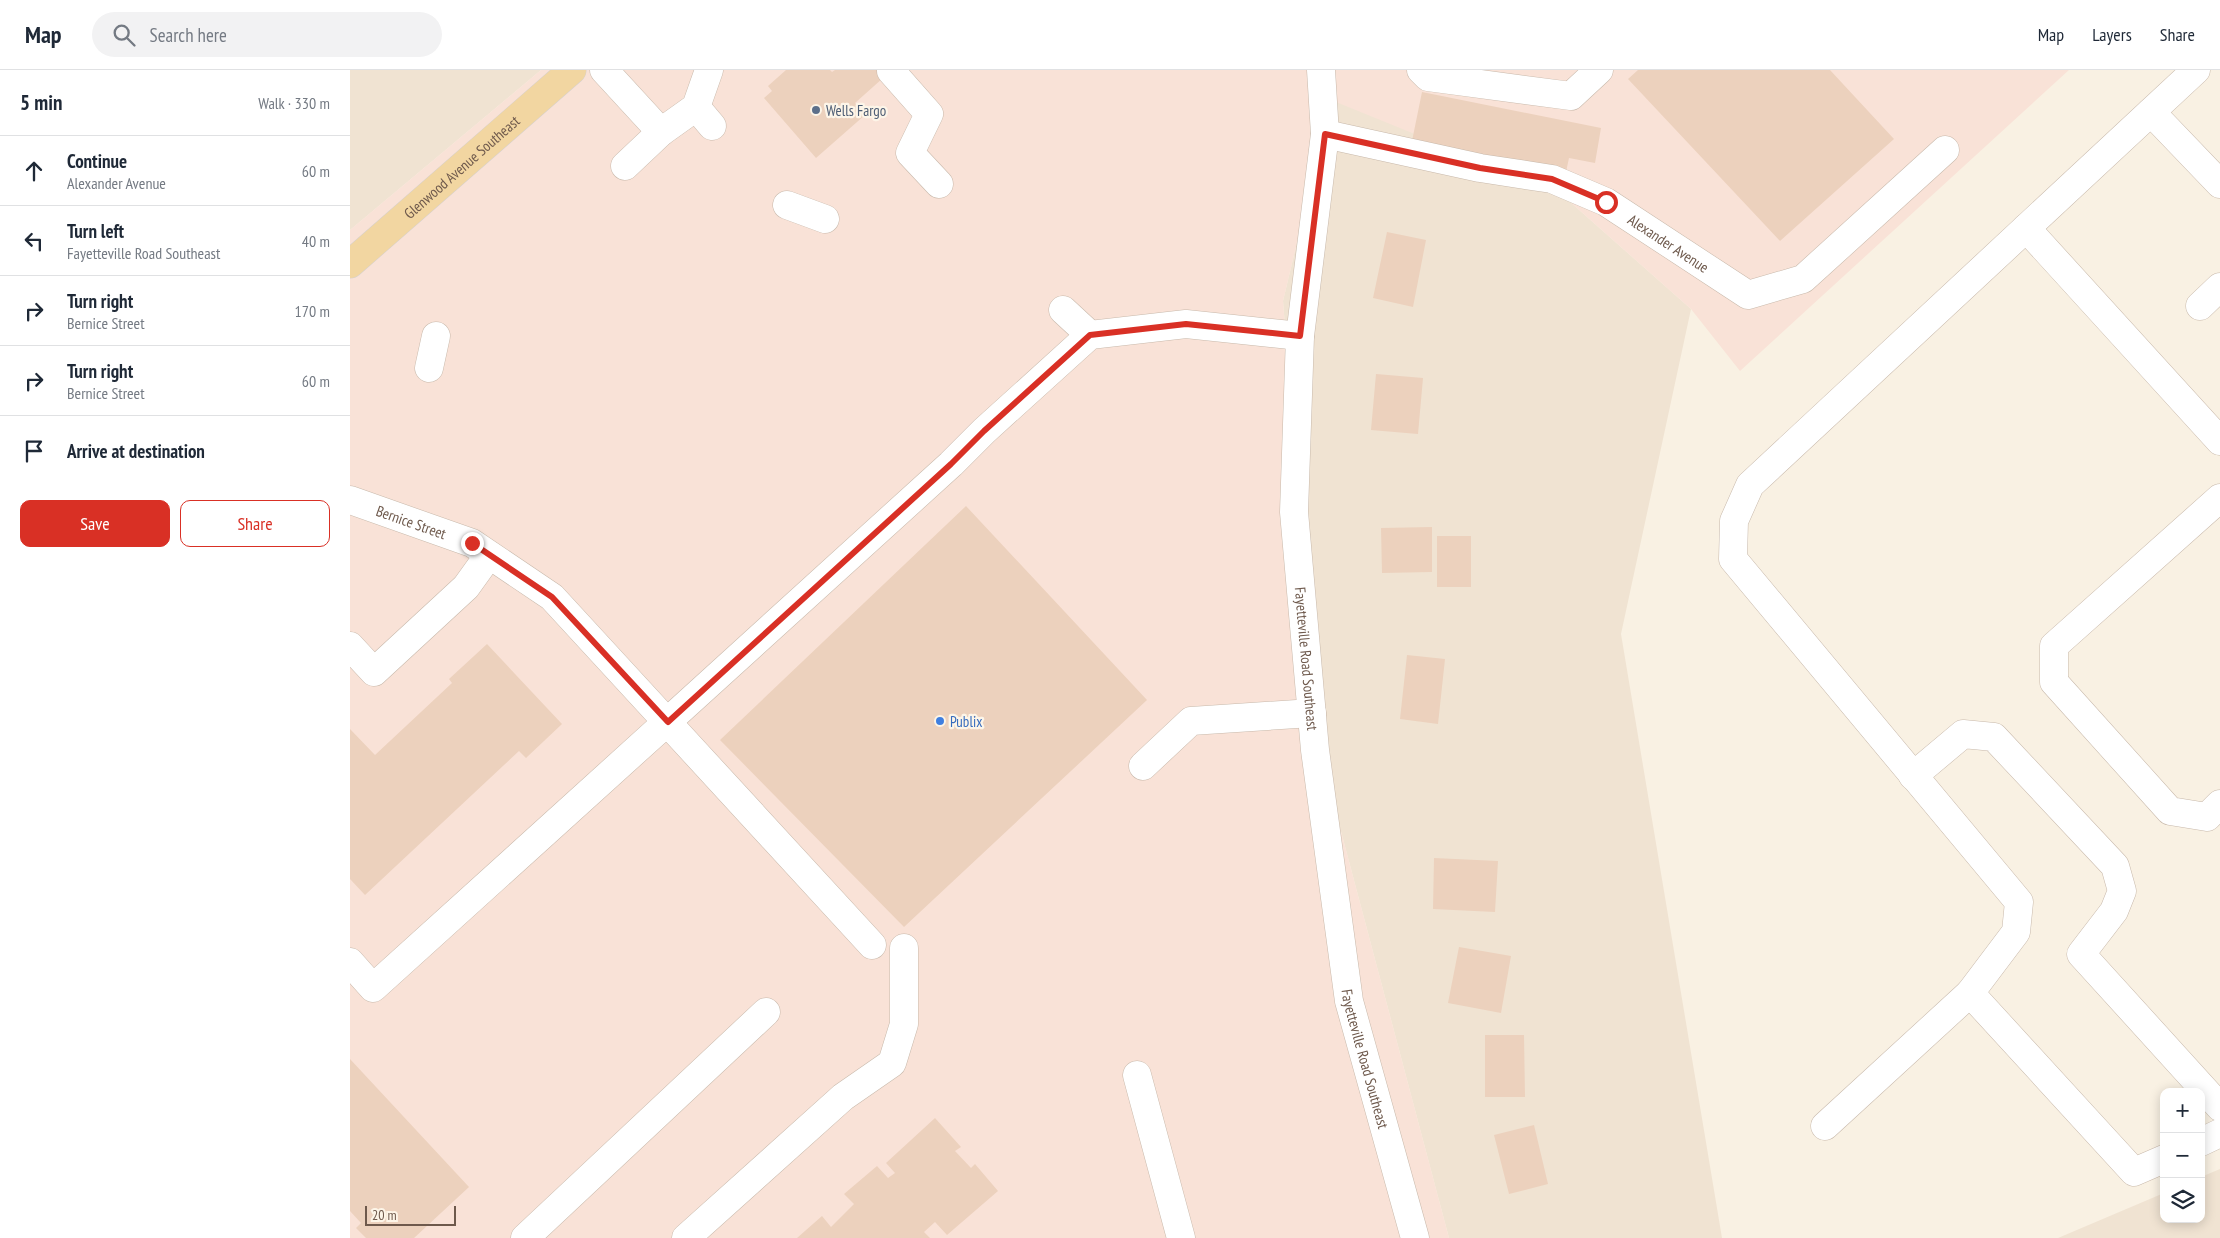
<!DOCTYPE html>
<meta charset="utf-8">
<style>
:root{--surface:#fff;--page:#f2f2f3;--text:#1f2937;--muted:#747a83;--line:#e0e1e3;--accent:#d93025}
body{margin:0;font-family:"PT Sans Narrow",sans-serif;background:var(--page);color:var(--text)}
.controls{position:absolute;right:15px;bottom:15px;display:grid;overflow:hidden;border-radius:10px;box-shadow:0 2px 12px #0003}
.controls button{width:45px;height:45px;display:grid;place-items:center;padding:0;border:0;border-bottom:1px solid var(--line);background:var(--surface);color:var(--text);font:25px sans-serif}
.scale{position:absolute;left:15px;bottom:12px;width:91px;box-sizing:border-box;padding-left:5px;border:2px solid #6e594c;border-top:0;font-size:14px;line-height:18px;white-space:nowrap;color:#6e594c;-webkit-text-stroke:4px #fdf5e8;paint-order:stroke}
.stop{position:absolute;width:15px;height:15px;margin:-11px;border:4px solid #d93025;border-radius:50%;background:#fff}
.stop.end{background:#d93025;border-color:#fff;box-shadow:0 1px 5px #0008}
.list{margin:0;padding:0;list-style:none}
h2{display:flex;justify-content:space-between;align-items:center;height:65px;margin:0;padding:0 20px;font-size:21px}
h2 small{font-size:16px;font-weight:400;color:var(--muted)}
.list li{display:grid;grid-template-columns:32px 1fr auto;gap:15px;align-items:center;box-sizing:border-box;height:70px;padding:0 20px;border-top:1px solid var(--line)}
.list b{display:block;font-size:19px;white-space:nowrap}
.list p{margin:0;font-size:16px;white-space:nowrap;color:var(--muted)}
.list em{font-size:16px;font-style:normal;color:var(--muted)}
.actions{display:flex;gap:10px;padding:15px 20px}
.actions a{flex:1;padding:11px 0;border:1px solid var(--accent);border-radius:10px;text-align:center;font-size:18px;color:var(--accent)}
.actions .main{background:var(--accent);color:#fff}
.icon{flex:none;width:28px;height:28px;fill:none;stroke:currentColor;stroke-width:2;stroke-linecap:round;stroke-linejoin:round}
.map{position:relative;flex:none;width:1870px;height:1168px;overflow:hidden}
header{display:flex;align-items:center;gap:30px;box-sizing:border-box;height:70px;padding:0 25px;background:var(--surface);border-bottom:1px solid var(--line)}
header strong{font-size:24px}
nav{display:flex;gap:28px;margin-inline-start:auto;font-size:18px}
.search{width:350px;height:45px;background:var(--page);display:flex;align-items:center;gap:12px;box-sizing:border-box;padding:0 18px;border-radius:28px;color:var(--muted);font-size:19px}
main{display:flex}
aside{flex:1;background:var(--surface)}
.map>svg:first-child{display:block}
.residential{fill:#f0e3d2}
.commercial{fill:#f9e2d7}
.building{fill:#ecd1bd}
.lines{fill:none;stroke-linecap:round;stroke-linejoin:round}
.minor-casing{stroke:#c8b9ab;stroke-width:29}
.major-casing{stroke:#d6d1cd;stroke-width:29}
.minor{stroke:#fff;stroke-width:28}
.major{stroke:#f2d6a1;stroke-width:28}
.route{stroke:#d93025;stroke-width:6}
.service-dot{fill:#5c6f8a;stroke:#fdf5e8;stroke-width:2}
.shop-dot{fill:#3f7fe0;stroke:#fdf5e8;stroke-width:2}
.labels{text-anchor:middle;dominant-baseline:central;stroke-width:4.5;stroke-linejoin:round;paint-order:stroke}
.service-label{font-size:15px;fill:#4e5e75;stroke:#fdf5e8;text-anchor:start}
.street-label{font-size:15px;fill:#6e594c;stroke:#fdf5e8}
.shop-label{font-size:15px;fill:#366cbe;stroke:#fdf5e8;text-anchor:start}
</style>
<header>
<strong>Map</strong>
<div class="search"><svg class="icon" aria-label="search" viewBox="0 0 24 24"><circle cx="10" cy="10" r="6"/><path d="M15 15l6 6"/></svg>Search here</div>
<nav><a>Map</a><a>Layers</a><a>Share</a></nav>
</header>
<main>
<aside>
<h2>5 min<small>Walk · 330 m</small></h2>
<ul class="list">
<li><svg class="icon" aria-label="ahead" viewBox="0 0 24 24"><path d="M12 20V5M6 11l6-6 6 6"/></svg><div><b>Continue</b><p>Alexander Avenue</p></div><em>60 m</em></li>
<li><svg class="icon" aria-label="left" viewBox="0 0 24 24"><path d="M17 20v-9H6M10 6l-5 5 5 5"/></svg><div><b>Turn left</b><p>Fayetteville Road Southeast</p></div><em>40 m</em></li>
<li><svg class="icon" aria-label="right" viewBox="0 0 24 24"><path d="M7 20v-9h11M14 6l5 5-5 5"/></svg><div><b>Turn right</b><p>Bernice Street</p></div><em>170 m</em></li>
<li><svg class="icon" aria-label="right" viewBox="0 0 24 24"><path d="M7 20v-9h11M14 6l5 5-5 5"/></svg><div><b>Turn right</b><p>Bernice Street</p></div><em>60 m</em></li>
<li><svg class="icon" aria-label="arrive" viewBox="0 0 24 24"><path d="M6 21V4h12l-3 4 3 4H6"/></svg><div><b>Arrive at destination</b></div></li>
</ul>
<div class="actions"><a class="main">Save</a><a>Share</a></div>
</aside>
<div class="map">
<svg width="1870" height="1168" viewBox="0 0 1870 1168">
<rect width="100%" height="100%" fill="#f9f1e3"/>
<path class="residential" d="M0,0H191L0,160Z
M981,29L1210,123L1341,239L1271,564L1372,1168H1099L967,671L933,231Z
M1870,1099V1168H1708L1814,1123V1149H1851V1107Z"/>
<path class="commercial" d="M191,0H1719L1390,301L1341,239L1210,123L981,30L933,231L967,671L1099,1168H0V160Z"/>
<path class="building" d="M436,0H480L482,2L485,0H542L505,33L515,45L466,88L414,28L422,21L418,16Z
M1288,0H1480L1544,69L1430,171L1278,9Z
M1072,22L1251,58L1245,93L1219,88L1216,102L1062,71Z
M1037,162L1076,170L1063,237L1023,228Z
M1026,304L1073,308L1068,364L1021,360Z
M616,436L797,630L554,857L370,670Z
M1082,457V502L1032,503L1031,458Z
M1087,466H1121V517H1087Z
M137,574L212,654L176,688L169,681L15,825L0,809V659L25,685L102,613L99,609Z
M1057,585L1095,589L1088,654L1050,649Z
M1084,788L1148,791L1145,842L1083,839Z
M1109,877L1161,886L1151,943L1098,933Z
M1135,965H1174L1175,1027H1135Z
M0,989L119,1117L64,1168H16L6,1158L11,1153L0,1141Z
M585,1048L611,1077L605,1081L621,1098L625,1094L648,1121L597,1165L585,1152L574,1162L580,1168H447L472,1146L481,1157L504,1134L494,1124L527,1096L538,1108L545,1103L536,1093Z
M1184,1055L1198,1114L1159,1124L1144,1065Z"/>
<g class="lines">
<g class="minor-casing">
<g id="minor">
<path d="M254,0L311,62"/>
<path id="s1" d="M971,0L975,64L950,266L944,442L965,680L999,931L1065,1168"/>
<path d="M1071,0L1078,7L1221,26L1249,0"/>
<path d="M541,1L579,44L560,83L589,114"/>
<path d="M346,37L362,56"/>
<path d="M1801,42L1870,114"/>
<path id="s2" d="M975,64L1130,98L1202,109L1256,132L1398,225L1453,209L1595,80"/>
<path d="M275,96L311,62L346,37L359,0"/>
<path d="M437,135L475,149"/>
<path d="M1676,158L1870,371"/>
<path d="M1850,236L1870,217"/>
<path d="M713,240L740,265"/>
<path d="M79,298L86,266"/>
<path d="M1870,428L1704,576V612L1820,741L1857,747L1870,734"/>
<path id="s3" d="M0,430L122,473L202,527L317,652L601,394L634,361L740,265L836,254L950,266"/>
<path d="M0,576L24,602L116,517L139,485"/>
<path d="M793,696L841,651L962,643"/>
<path d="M1563,706L1613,664L1644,667L1765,796L1772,821L1764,841L1731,884L1870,1037"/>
<path d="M0,892L23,918L317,652L522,875"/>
<path d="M787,1005L831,1168"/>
<path d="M1475,1056L1620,923"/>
<path d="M1851,1072L1870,1063"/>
<path d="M1814,1089L1784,1102L1620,923L1666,862L1669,832L1383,489L1384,451L1400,415L1846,0"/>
<path d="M175,1168L416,942"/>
<path d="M336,1168L493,1027L542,993L554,954V878"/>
</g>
</g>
<g class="major-casing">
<g id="major">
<path id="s4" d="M0,194L222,0"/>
</g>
</g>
<use href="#minor" class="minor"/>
<use href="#major" class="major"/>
</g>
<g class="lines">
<path class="route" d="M122,473L202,527L318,652L601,394L634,361L740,265L836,254L950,266L975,64L1130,98L1202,109L1256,132"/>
</g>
<circle class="service-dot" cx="466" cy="40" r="5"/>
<circle class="shop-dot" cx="590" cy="651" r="5"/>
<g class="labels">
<g class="service-label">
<text x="476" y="40">Wells Fargo</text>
</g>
<g class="street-label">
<text stroke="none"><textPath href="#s4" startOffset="148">Glenwood Avenue Southeast</textPath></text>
<text stroke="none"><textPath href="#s2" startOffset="365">Alexander Avenue</textPath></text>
<text stroke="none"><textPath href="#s3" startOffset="65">Bernice Street</textPath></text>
<text stroke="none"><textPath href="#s1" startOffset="591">Fayetteville Road Southeast</textPath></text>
<text stroke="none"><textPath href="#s1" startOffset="996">Fayetteville Road Southeast</textPath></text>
</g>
<g class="shop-label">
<text x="600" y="651">Publix</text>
</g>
</g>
</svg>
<div class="controls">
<button>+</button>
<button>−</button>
<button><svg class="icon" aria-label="layers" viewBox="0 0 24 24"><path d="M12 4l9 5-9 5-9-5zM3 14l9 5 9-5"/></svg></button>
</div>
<div class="scale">20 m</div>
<div class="stop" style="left:1256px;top:132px"></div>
<div class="stop end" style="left:122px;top:473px"></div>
</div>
</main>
